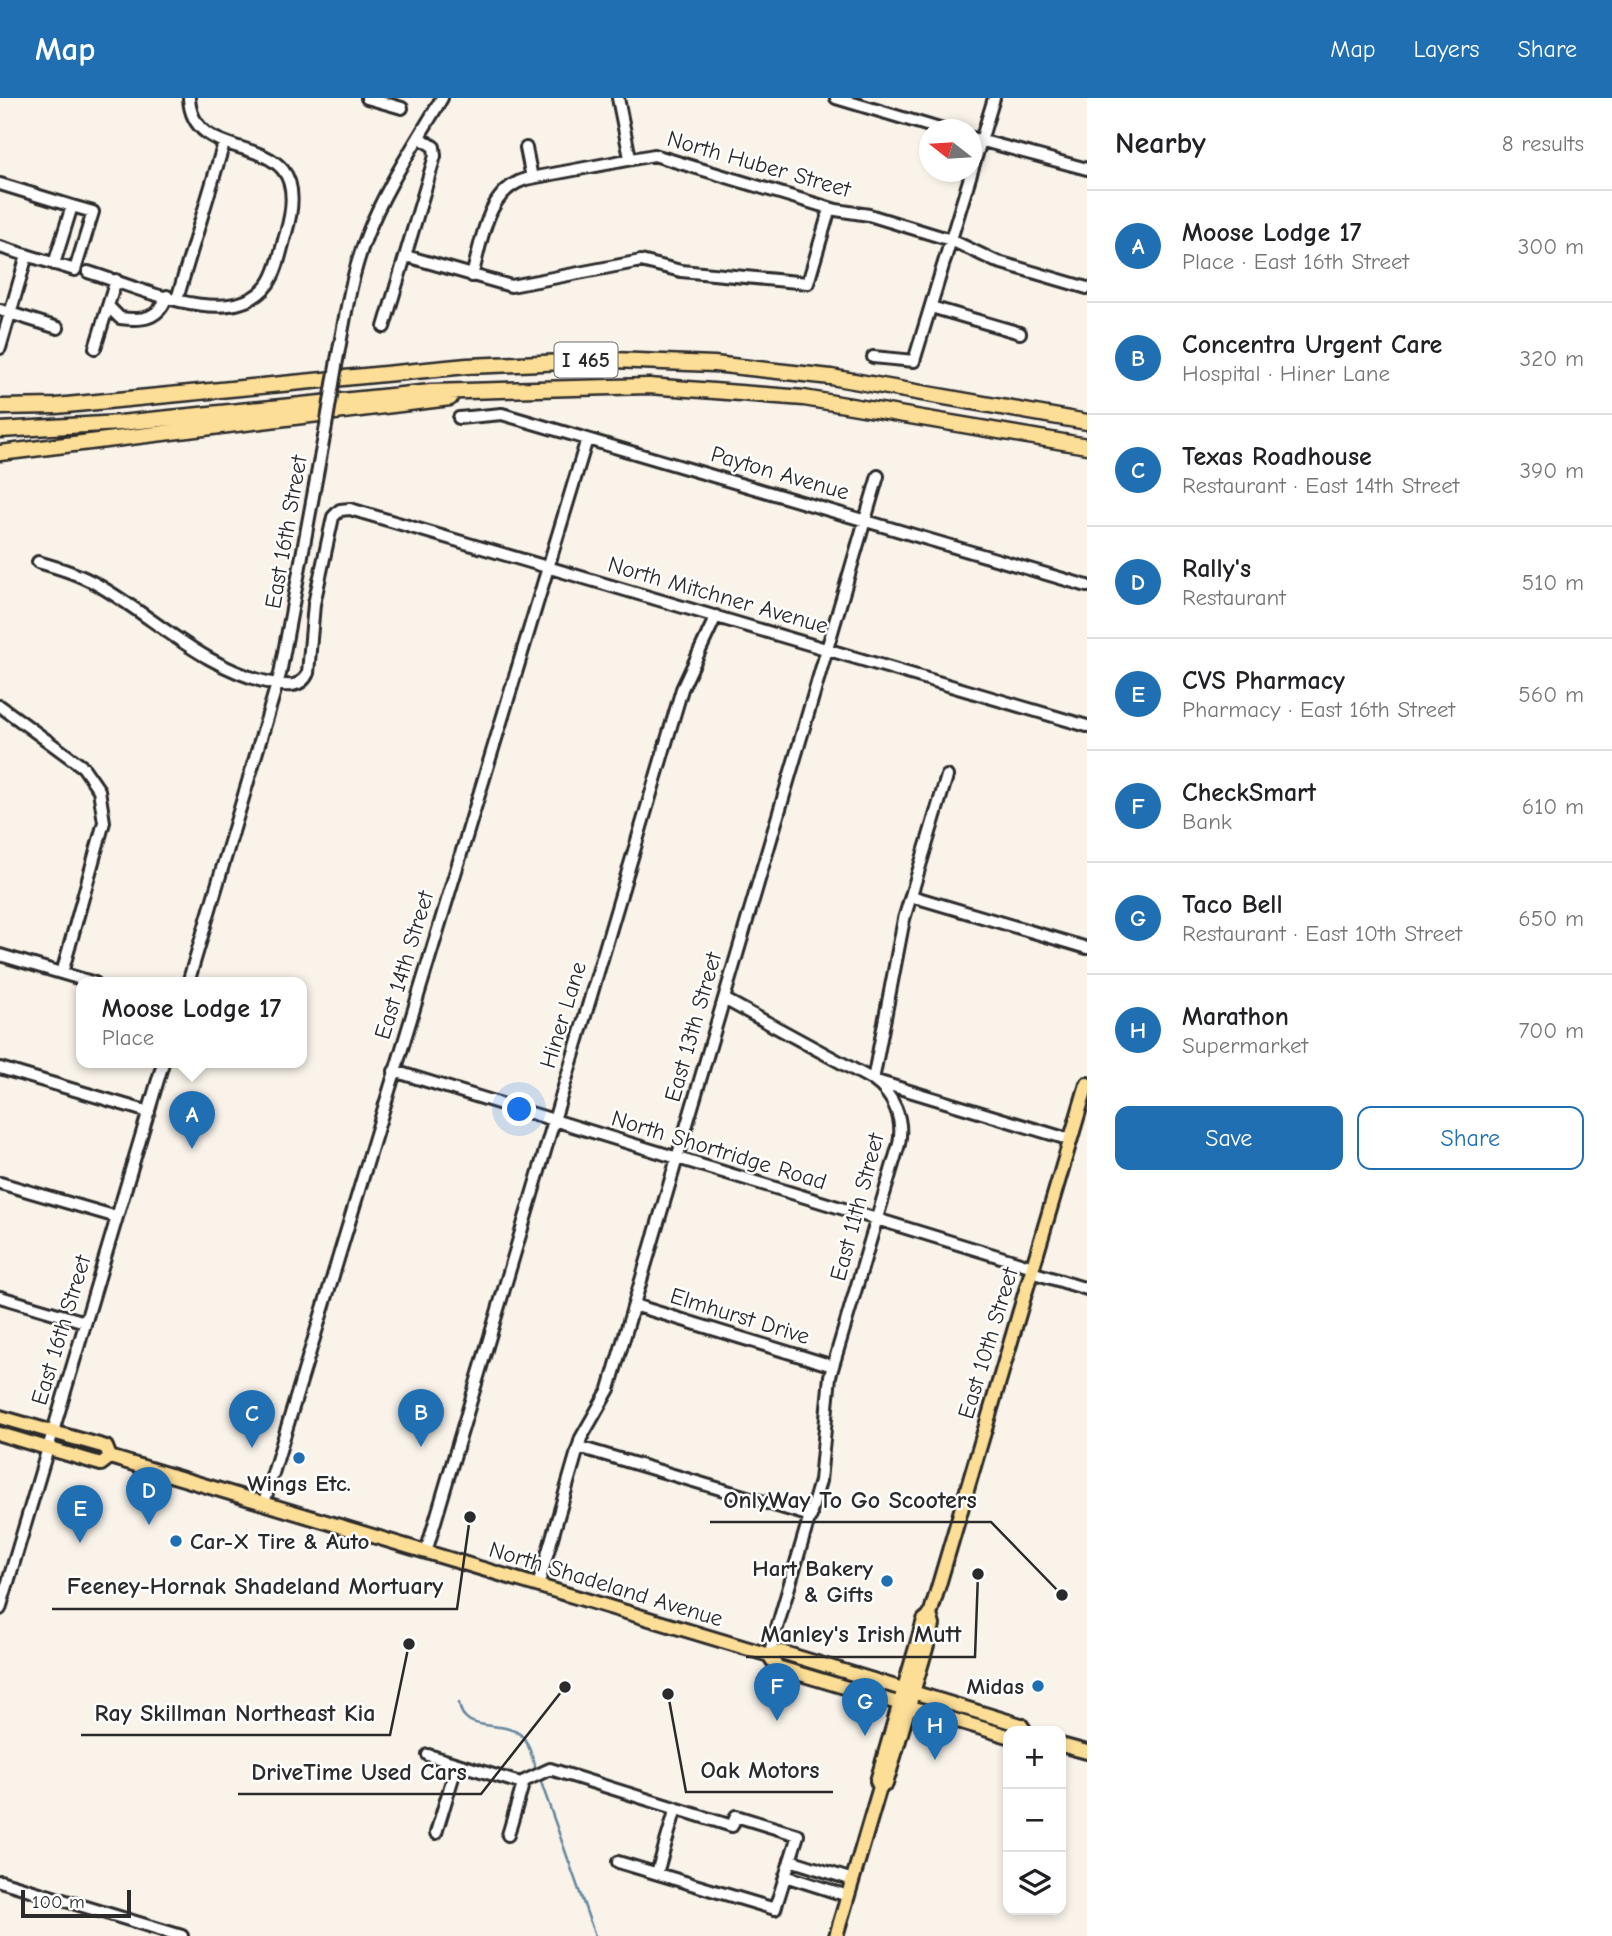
<!DOCTYPE html>
<meta charset="utf-8">
<style>
:root{--surface:#fff;--page:#f6f6f6;--text:#202124;--muted:#757577;--line:#e0e0e0;--accent:#1f6fb2}
body{margin:0;font-family:"Comic Neue",sans-serif;background:var(--page);color:var(--text)}
.controls{position:absolute;right:21px;bottom:21px;display:grid;overflow:hidden;border-radius:14px;box-shadow:0 4px 10px #0003}
.controls button{width:63px;height:63px;display:grid;place-items:center;padding:0;border:0;border-bottom:2px solid var(--line);background:var(--surface);color:var(--text);font:35px sans-serif}
.compass{position:absolute;left:919px;top:21px;width:63px;height:63px;border-radius:50%;background:var(--surface);box-shadow:0 4px 10px #0003;rotate:287deg}
.scale{position:absolute;left:21px;bottom:18px;width:110px;box-sizing:border-box;padding-left:7px;border:4px solid #2b2b2b;border-top:0;font-size:19px;line-height:24px;white-space:nowrap;color:#2b2b2b;-webkit-text-stroke:5px #fff;paint-order:stroke}
.you{position:absolute;left:520px;top:1012px;width:24px;height:24px;margin:-18px;border:5px solid #fff;border-radius:50%;background:#1a73e8;box-shadow:0 0 0 10px #1a73e833}
.badge{display:grid;place-items:center;width:46px;height:46px;border-radius:50%;background:var(--accent);color:#fff;font-size:23px;font-weight:700}
.pin{position:absolute;translate:-50% -58px;filter:drop-shadow(0 2px 4px #0008)}
.pin::after{content:'';position:absolute;top:37px;width:24px;height:21px;background:inherit;clip-path:polygon(0 0,100% 0,50% 100%)}
.popup{position:absolute;left:76px;top:879px;width:231px;height:91px;box-sizing:border-box;display:grid;place-content:center;border-radius:14px;background:var(--surface);filter:drop-shadow(0 2px 5px #0005);font-size:23px;white-space:nowrap;color:var(--muted)}
.popup b{font-size:26px;color:var(--text)}
.popup::after{content:'';position:absolute;left:50%;top:100%;margin-left:-14px;border:14px solid transparent;border-top-color:var(--surface)}
.list{margin:0;padding:0;list-style:none}
h2{display:flex;justify-content:space-between;align-items:center;height:91px;margin:0;padding:0 28px;font-size:30px}
h2 small{font-size:23px;font-weight:400;color:var(--muted)}
.list li{display:grid;grid-template-columns:46px 1fr auto;gap:21px;align-items:center;box-sizing:border-box;height:112px;padding:0 28px;border-top:2px solid var(--line)}
.list b{display:block;font-size:26px;white-space:nowrap}
.list p{margin:0;font-size:23px;white-space:nowrap;color:var(--muted)}
.list em{font-size:23px;font-style:normal;color:var(--muted)}
.actions{display:flex;gap:14px;padding:21px 28px}
.actions a{flex:1;padding:16px 0;border:2px solid var(--accent);border-radius:14px;text-align:center;font-size:24px;color:var(--accent)}
.actions .main{background:var(--accent);color:#fff}
.icon{flex:none;width:38px;height:38px;fill:none;stroke:currentColor;stroke-width:2;stroke-linecap:round;stroke-linejoin:round}
.map{position:relative;flex:none;width:1087px;height:1838px;overflow:hidden}
header{display:flex;align-items:center;gap:42px;box-sizing:border-box;height:98px;padding:0 35px;background:var(--accent);color:#fff}
header strong{font-size:33px}
nav{display:flex;gap:38px;margin-inline-start:auto;font-size:24px}
main{display:flex}
aside{flex:1;background:var(--surface)}
.map>svg:first-child{display:block}
.lines{fill:none;stroke-linecap:round;stroke-linejoin:round}
.stream{stroke:#66879e;stroke-width:2.5}
.minor-casing{stroke:#2b2b2b;stroke-width:16}
.major-casing{stroke:#2b2b2b;stroke-width:18}
.highway-casing{stroke:#2b2b2b;stroke-width:19}
.minor{stroke:#fff;stroke-width:10}
.major{stroke:#fdde96;stroke-width:12}
.highway{stroke:#fdde96;stroke-width:14}
.minor-bridge-casing{stroke:#2b2b2b;stroke-width:16;stroke-linecap:butt}
.minor-bridge{stroke:#fff;stroke-width:10}
.poi-dot{fill:#1f6fb2;stroke:#fff;stroke-width:2.5}
.labels{text-anchor:middle;dominant-baseline:central;stroke-width:5;stroke-linejoin:round;paint-order:stroke}
.shield{fill:#fff;stroke:#6b6b6b;stroke-width:2}
.shield-label{font-size:21px;font-weight:bold;fill:#2b2b2b}
.street-label{font-size:23px;fill:#2b2b2b;stroke:#fff}
.poi-label{font-size:23px;font-weight:bold;fill:#2b2b2b;stroke:#fff;text-anchor:end}
.leader{fill:none;stroke:#2b2b2b;stroke-width:2.5}
.callout-dot{fill:#2b2b2b;stroke:#fff;stroke-width:2.5}
.callout-label{font-size:24px;text-anchor:middle;font-weight:bold;fill:#2b2b2b;stroke:#fff;stroke-width:5;stroke-linejoin:round;paint-order:stroke}
</style>
<header>
<strong>Map</strong>
<nav><a>Map</a><a>Layers</a><a>Share</a></nav>
</header>
<main>
<div class="map">
<svg width="1087" height="1838" viewBox="0 0 1087 1838">
<rect width="100%" height="100%" fill="#f9f3ea"/>
<filter id="ink" filterUnits="userSpaceOnUse"><feTurbulence type="fractalNoise" baseFrequency=".0143" numOctaves="2"/><feDisplacementMap in="SourceGraphic" scale="14" xChannelSelector="R" yChannelSelector="G"/><feConvolveMatrix kernelMatrix="1 2 1 2 8 2 1 2 1" color-interpolation-filters="sRGB"/></filter>
<g filter="url(#ink)">
<g class="lines">
<path class="stream" d="M459,1605C463,1638 503,1620 522,1638C529,1644 532,1660 535,1668
M541,1684L595,1838"/>
<g class="minor-casing">
<path id="minor" d="M367,0L402,10
M618,0L630,60
M836,0L943,32
M972,40L1087,71
M526,50L532,80
M0,86L72,108L54,166
M0,149L75,172L93,114L72,108
M406,158L511,188L641,163L681,173L808,185L830,110
M88,174C135,188 232,235 268,186C278,172 281,151 286,135C320,19 193,78 189,0
M472,178C482,143 486,93 526,81L654,57L836,112L869,117L951,142L995,163L1087,190
M177,201L224,45
M108,208L120,220C143,223 159,221 167,198
M931,209L1020,235
M0,212L58,230
M384,229L435,58L434,49L419,39
M0,250L27,157
M95,250L116,182
M873,259L914,263L994,0
M337,262C345,220 351,177 367,137C386,88 416,45 442,0
M459,320L502,316L1087,488
M38,464C59,470 79,476 98,487C157,521 203,570 271,585C285,588 301,591 308,575L314,506L333,419L340,412L350,411L1087,628
M0,608L83,669L99,692L104,724L62,875
M911,798L1087,850
M0,857L95,885
M188,885L280,576L326,328
M724,901L873,982L1071,1042
M0,970L149,1014
M394,973L1033,1169
M0,1085L117,1119
M1031,1174L1087,1191
M0,1199L85,1224
M634,1207L833,1268
M579,1349L811,1418
M264,1405L587,341
M426,1454L682,591L716,518
M538,1488L581,1340L609,1291L878,378
M0,1511L163,965
M769,1557L820,1383L830,1278L899,1046C904,1021 894,997 873,982L904,821L947,678
M428,1657L520,1685L550,1671L732,1728L736,1718L798,1737L775,1811L618,1764
M436,1735L457,1666
M508,1737L524,1683
M790,1762L853,1782
M657,1775L676,1710
M785,1778L848,1798
M0,1783L182,1838"/>
</g>
<g class="major-casing">
<path id="major" d="M0,1319L106,1349L110,1359
M0,1336L101,1366L110,1359
M110,1359L769,1557L781,1554L1021,1627L1025,1633
M769,1557L777,1569L1008,1638
M1061,1647L1087,1654
M880,1689L886,1686L933,1527L930,1517
M836,1838L880,1689L877,1683L924,1522L930,1517L1087,986"/>
</g>
<g class="highway-casing">
<path id="highway" d="M0,309L56,308L467,268L613,262L714,266L831,279L1087,324
M0,332L120,325L431,294L649,288L804,300L1087,348
M0,355L450,300"/>
</g>
<use href="#minor" class="minor"/>
<use href="#major" class="major"/>
<use href="#highway" class="highway"/>
<g class="minor-bridge-casing">
<path id="minor-bridge" d="M326,328L337,262"/>
</g>
<use href="#minor-bridge" class="minor-bridge"/>
</g>
</g>
<g class="poi-dot">
<circle cx="299" cy="1360" r="7"/>
<circle cx="176" cy="1443" r="7"/>
<circle cx="887" cy="1483" r="7"/>
<circle cx="1038" cy="1588" r="7"/>
</g>
<g class="labels">
<rect class="shield" x="554.5" y="244.5" width="63" height="35" rx="5"/>
<g class="shield-label">
<text x="586" y="262">I 465</text>
</g>
<g class="street-label">
<text transform="translate(759 66) rotate(16)">North Huber Street</text>
<text transform="translate(780 375) rotate(16)">Payton Avenue</text>
<text transform="translate(286 434) rotate(-80)">East 16th Street</text>
<text transform="translate(718 497) rotate(16)">North Mitchner Avenue</text>
<text transform="translate(404 867) rotate(-73)">East 14th Street</text>
<text transform="translate(563 917) rotate(-73)">Hiner Lane</text>
<text transform="translate(693 929) rotate(-74)">East 13th Street</text>
<text transform="translate(719 1052) rotate(17)">North Shortridge Road</text>
<text transform="translate(857 1109) rotate(-75)">East 11th Street</text>
<text transform="translate(740 1218) rotate(17)">Elmhurst Drive</text>
<text transform="translate(61 1232) rotate(-73)">East 16th Street</text>
<text transform="translate(988 1245) rotate(-73)">East 10th Street</text>
<text transform="translate(606 1486) rotate(17)">North Shadeland Avenue</text>
</g>
<g class="poi-label">
<text x="299" y="1385" text-anchor="middle">Wings Etc.</text>
<text x="190" y="1443" text-anchor="start">Car-X Tire &amp; Auto</text>
<text x="873" y="1470">Hart Bakery<tspan x="873" dy="26">&amp; Gifts</tspan></text>
<text x="1024" y="1588">Midas</text>
</g>
</g>
<path class="leader" d="M1062 1497L991 1424H710M470 1419L457 1511H52M978 1476L975 1559H746M409 1546L390 1637H81M668 1596L686 1694H833M565 1589L481 1696H238"/>
<g class="callout-dot">
<circle cx="1062" cy="1497" r="7"/>
<circle cx="470" cy="1419" r="7"/>
<circle cx="978" cy="1476" r="7"/>
<circle cx="409" cy="1546" r="7"/>
<circle cx="668" cy="1596" r="7"/>
<circle cx="565" cy="1589" r="7"/>
</g>
<g class="callout-label">
<text x="850" y="1410">OnlyWay To Go Scooters</text>
<text x="255" y="1496">Feeney-Hornak Shadeland Mortuary</text>
<text x="861" y="1544">Manley's Irish Mutt</text>
<text x="235" y="1623">Ray Skillman Northeast Kia</text>
<text x="760" y="1680">Oak Motors</text>
<text x="359" y="1682">DriveTime Used Cars</text>
</g>
</svg>
<div class="controls">
<button>+</button>
<button>−</button>
<button><svg class="icon" aria-label="layers" viewBox="0 0 24 24"><path d="M12 4l9 5-9 5-9-5zM3 14l9 5 9-5"/></svg></button>
</div>
<svg class="compass" viewBox="-18 -18 36 36"><path d="M0-13l5 13h-10z" fill="#e53935"/><path d="M0 13l5-13h-10z" fill="#757577"/></svg>
<div class="scale">100 m</div>
<div class="you"></div>
<div class="pin badge" style="left:192px;top:1051px">A</div>
<div class="popup"><b>Moose Lodge 17</b>Place</div>
<div class="pin badge" style="left:421px;top:1349px">B</div>
<div class="pin badge" style="left:252px;top:1350px">C</div>
<div class="pin badge" style="left:149px;top:1427px">D</div>
<div class="pin badge" style="left:80px;top:1445px">E</div>
<div class="pin badge" style="left:777px;top:1623px">F</div>
<div class="pin badge" style="left:865px;top:1638px">G</div>
<div class="pin badge" style="left:935px;top:1662px">H</div>
</div>
<aside>
<h2>Nearby<small>8 results</small></h2>
<ul class="list">
<li><span class="badge">A</span><div><b>Moose Lodge 17</b><p>Place · East 16th Street</p></div><em>300 m</em></li>
<li><span class="badge">B</span><div><b>Concentra Urgent Care</b><p>Hospital · Hiner Lane</p></div><em>320 m</em></li>
<li><span class="badge">C</span><div><b>Texas Roadhouse</b><p>Restaurant · East 14th Street</p></div><em>390 m</em></li>
<li><span class="badge">D</span><div><b>Rally's</b><p>Restaurant</p></div><em>510 m</em></li>
<li><span class="badge">E</span><div><b>CVS Pharmacy</b><p>Pharmacy · East 16th Street</p></div><em>560 m</em></li>
<li><span class="badge">F</span><div><b>CheckSmart</b><p>Bank</p></div><em>610 m</em></li>
<li><span class="badge">G</span><div><b>Taco Bell</b><p>Restaurant · East 10th Street</p></div><em>650 m</em></li>
<li><span class="badge">H</span><div><b>Marathon</b><p>Supermarket</p></div><em>700 m</em></li>
</ul>
<div class="actions"><a class="main">Save</a><a>Share</a></div>
</aside>
</main>
